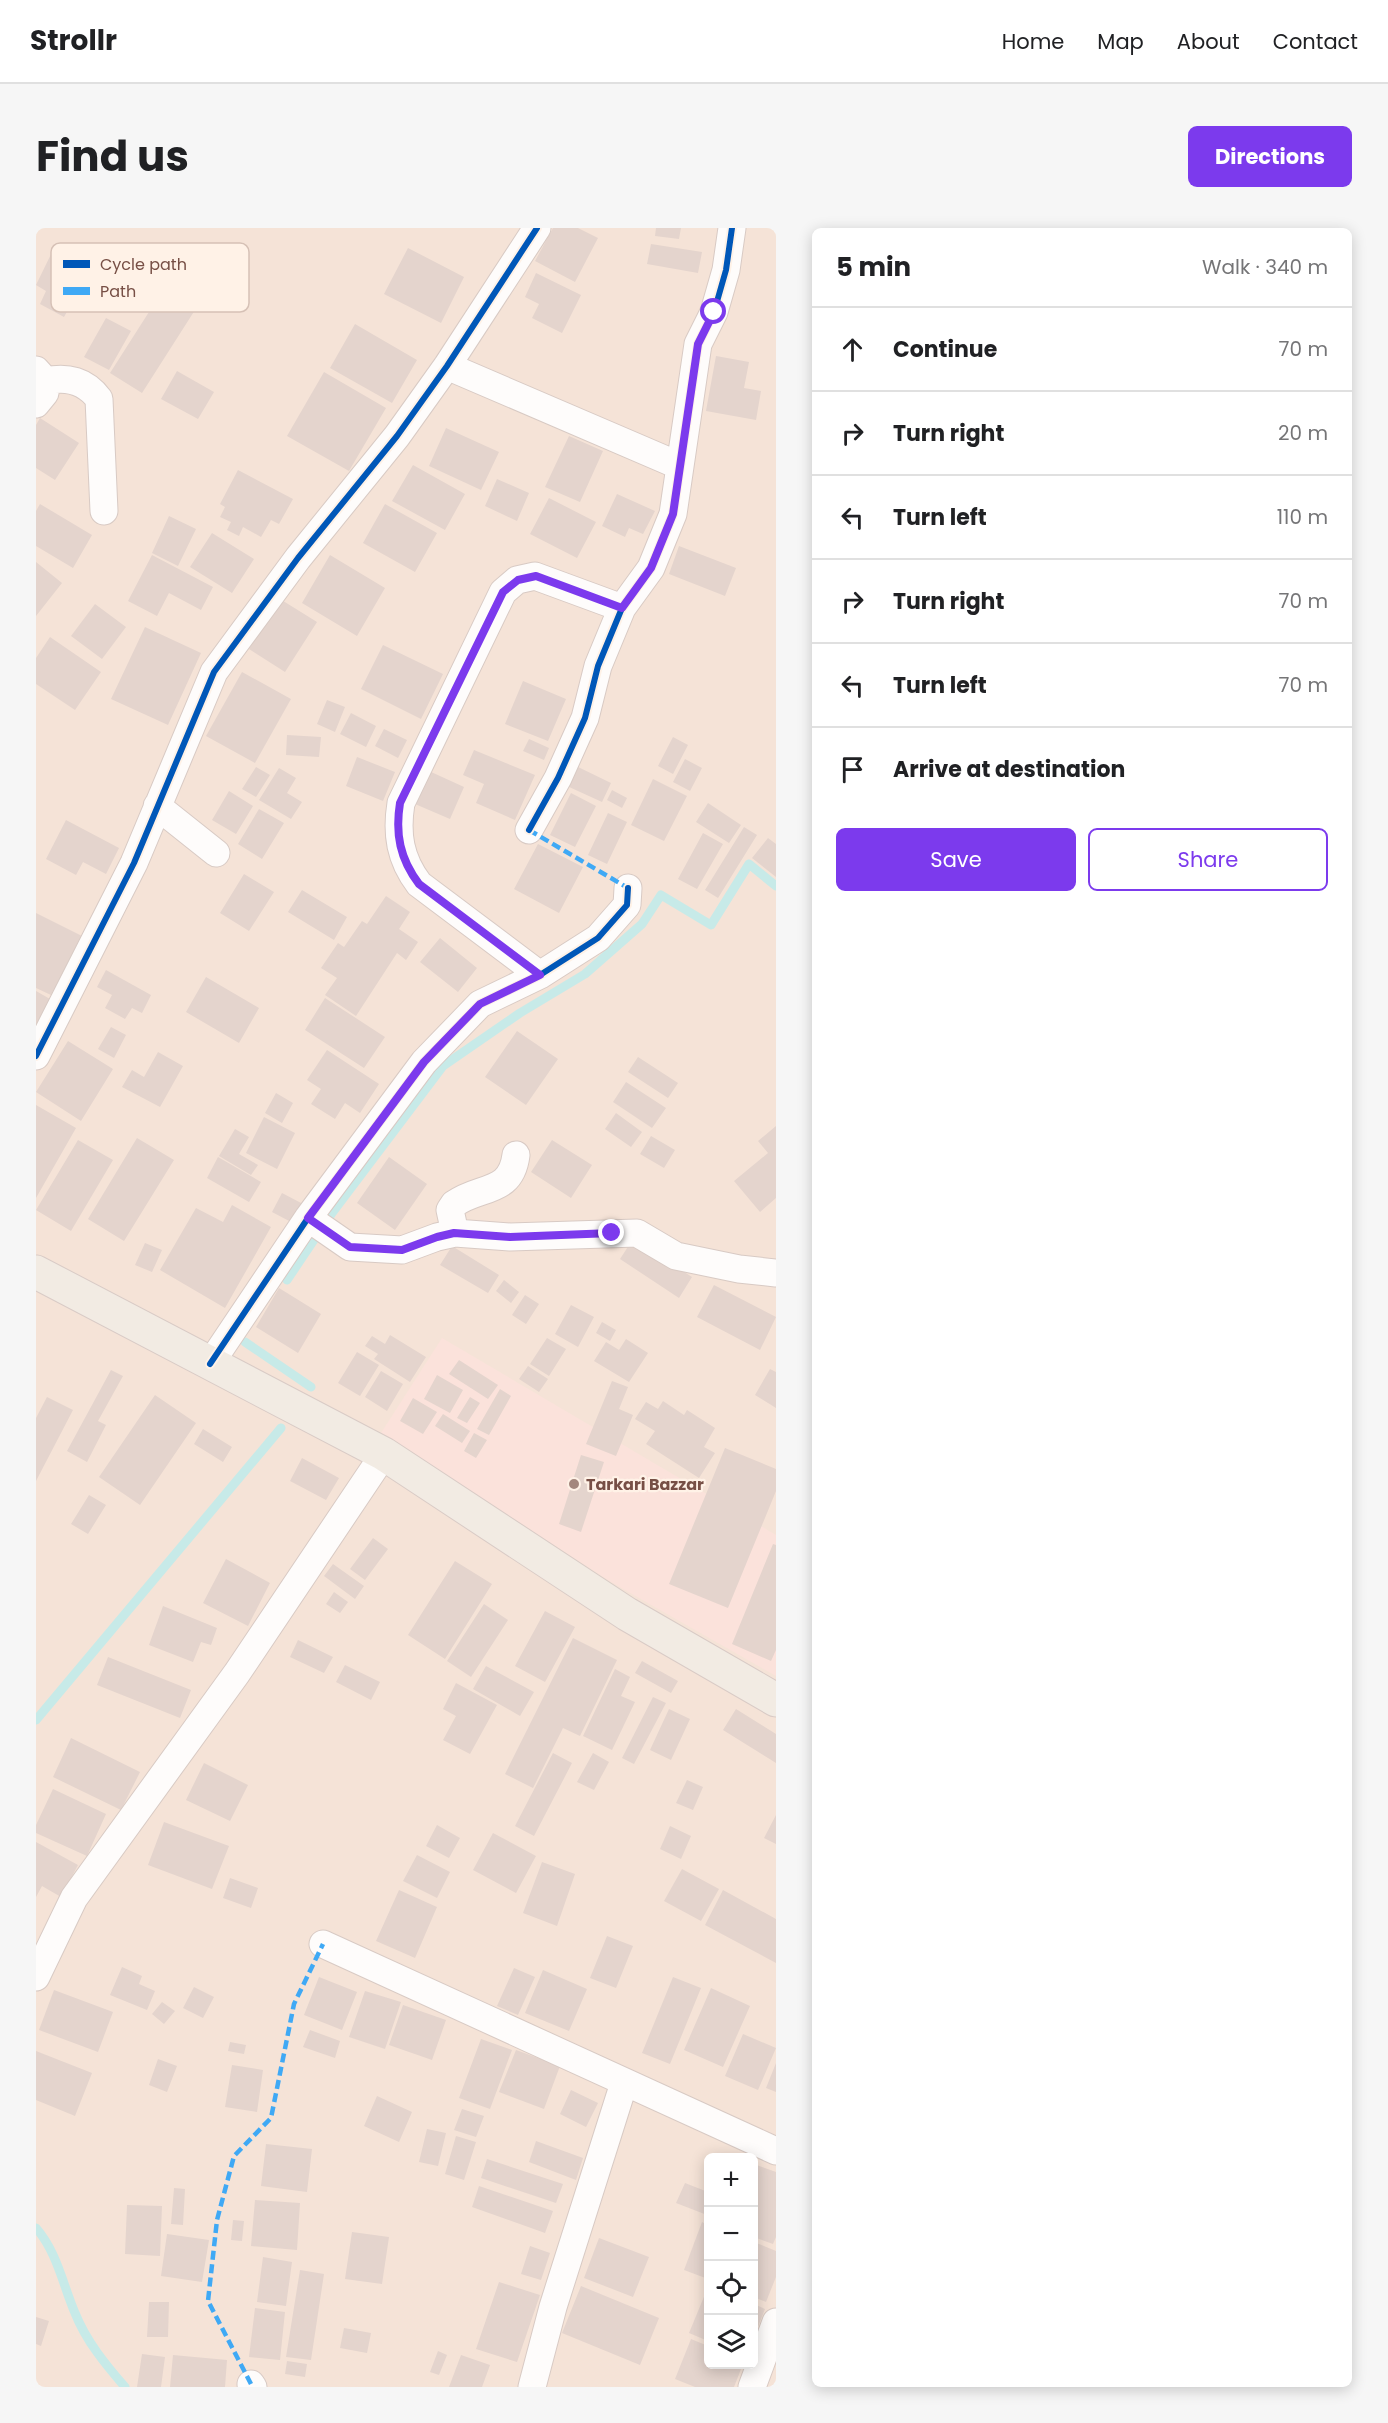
<!DOCTYPE html>
<meta charset="utf-8">
<style>
body{margin:0;font-family:Poppins,sans-serif;background:#f6f6f6;color:#202124}
.controls{position:absolute;right:18px;bottom:18px;display:grid;overflow:hidden;border-radius:9px;box-shadow:0 3px 15px #0003}
.controls button{width:54px;height:54px;display:grid;place-items:center;padding:0;border:0;border-bottom:2px solid #e0e0e0;background:#fff;color:#202124;font:30px sans-serif}
.stop{position:absolute;width:18px;height:18px;margin:-14px;border:4px solid #7c3aed;border-radius:50%;background:#fff}
.stop.end{background:#7c3aed;border-color:#fff;box-shadow:0 2px 6px #0008}
.list{margin:0;padding:0;list-style:none}
h2{display:flex;justify-content:space-between;align-items:center;height:78px;margin:0;padding:0 24px;font-size:26px}
h2 small{font-size:20px;font-weight:400;color:#757577}
.list li{display:grid;grid-template-columns:39px 1fr auto;gap:18px;align-items:center;box-sizing:border-box;height:84px;padding:0 24px;border-top:2px solid #e0e0e0}
.list b{display:block;font-size:22px;white-space:nowrap}
.list em{font-size:20px;font-style:normal;color:#757577}
.actions{display:flex;gap:12px;padding:18px 24px}
.actions a{flex:1;padding:14px 0;border:2px solid #7c3aed;border-radius:9px;text-align:center;font-size:21px;color:#7c3aed}
.actions .main{background:#7c3aed;color:#fff}
.icon{flex:none;width:33px;height:33px;fill:none;stroke:currentColor;stroke-width:2;stroke-linecap:round;stroke-linejoin:round}
.map{position:relative;flex:none;width:740px;height:2159px;overflow:hidden;border-radius:9px}
header{display:flex;align-items:center;gap:36px;box-sizing:border-box;height:84px;padding:0 30px;background:#fff;border-bottom:2px solid #e0e0e0}
header strong{font-size:28px}
nav{display:flex;gap:33px;margin-inline-start:auto;font-size:21px}
.intro{display:flex;align-items:center;justify-content:space-between;box-sizing:border-box;height:144px;padding:0 36px}
h1{margin:0;font-size:42px}
.button{padding:15px 27px;border-radius:9px;background:#7c3aed;color:#fff;font-size:21px;font-weight:700}
main{display:flex;gap:36px;padding:0 36px}
aside{flex:1;background:#fff;border-radius:9px;box-shadow:0 3px 15px #0003}
.map>svg:first-child{display:block}
.residential{fill:#f5e3d7;fill-rule:evenodd}
.commercial{fill:#fbe2db}
.lines{fill:none;stroke-linecap:round;stroke-linejoin:round}
.stream{stroke:#c7eae8;stroke-width:9}
.building{fill:#e4d4cd}
.minor-casing{stroke:#d8cac4;stroke-width:29}
.primary-casing{stroke:#d9cbc6;stroke-width:35}
.minor{stroke:#fefcfb;stroke-width:27}
.primary{stroke:#f2ebe3;stroke-width:33}
.quiet{stroke:#3fa9f5;stroke-width:4.5;stroke-dasharray:9 4.5;stroke-linecap:butt}
.cycleway-casing{stroke:#fff2e7;stroke-width:10}
.cycleway{stroke:#0057b8;stroke-width:6}
.route{stroke:#7c3aed;stroke-width:8}
.poi-dot{fill:#a4877d;stroke:#fff2e7;stroke-width:2}
.labels{text-anchor:middle;stroke-width:4.5;stroke-linejoin:round;paint-order:stroke}
.poi-label{font-size:16px;font-weight:bold;fill:#774f45;stroke:#fff2e7;text-anchor:start}
.key{fill:#fff2e7;stroke:#d6c1b6;stroke-width:1.5}
.key-label{font-size:16px;fill:#774f45}
</style>
<header>
<strong>Strollr</strong>
<nav><a>Home</a><a>Map</a><a>About</a><a>Contact</a></nav>
</header>
<div class="intro"><h1>Find us</h1><a class="button">Directions</a></div>
<main>
<div class="map">
<svg width="740" height="2159" viewBox="0 0 740 2159">
<rect width="100%" height="100%" fill="#f7eee6"/>
<path class="residential" d="M0,0H740V2159H0ZM672,1930H718V2136H672Z"/>
<path class="commercial" d="M406,1110L740,1307V1448L575,1354L345,1205Z"/>
<g class="lines">
<path class="stream" d="M251,1052L296,985L407,838L484,785L549,746L606,696L625,667L675,697L713,636L740,658
M209,1114L275,1159
M0,1492L245,1200
M0,2000C21,2024 27,2057 39,2085C50,2113 70,2137 89,2159"/>
</g>
<path class="building" d="M517,0H542L562,10L539,54L499,33Z
M620,0H645L643,11L619,8Z
M615,16L666,24L662,45L611,36Z
M19,18L57,38L28,89L4,76L10,63L0,57Z
M372,20L428,49L405,95L348,66Z
M500,45L545,67L526,105L496,90L503,76L489,69Z
M127,62L159,82L106,165L74,145Z
M70,90L95,103L73,142L48,129Z
M319,96L381,132L356,175L294,140Z
M680,128L713,134L708,160L725,163L720,192L670,183Z
M141,143L178,164L162,191L125,171Z
M288,144L350,180L313,243L251,208Z
M4,190L43,215L19,252L0,240V197Z
M410,200L463,224L445,262L393,238Z
M533,208L567,223L544,274L509,259Z
M377,237L429,266L409,302L356,273Z
M202,242L257,271L243,296L235,292L225,309L207,299L203,308L191,302L195,294L184,289L189,279L184,276Z
M461,251L493,265L481,293L449,278Z
M581,266L619,283L607,306L593,300L589,309L566,298Z
M513,270L560,294L541,330L494,306Z
M4,276L56,307L37,340L0,318V283Z
M349,276L401,305L379,344L327,315Z
M133,288L160,301L142,338L116,325Z
M176,305L218,331L196,365L154,339Z
M643,318L700,340L689,368L633,346Z
M116,327L177,359L165,382L133,365L121,388L92,373Z
M294,327L349,360L321,408L266,375Z
M0,334L26,355L0,388Z
M244,371L281,394L249,444L213,421Z
M59,376L90,399L66,431L35,408Z
M109,399L165,425L132,497L75,471Z
M14,409L65,444L39,482L0,456V430Z
M347,417L407,446L385,491L325,461Z
M206,444L255,471L219,535L170,508Z
M487,453L530,471L512,513L469,496Z
M291,472L309,479L299,504L281,496Z
M315,485L340,498L330,519L304,506Z
M348,501L371,512L362,530L339,518Z
M251,507L285,509L283,529L250,527Z
M637,509L652,517L637,546L622,538Z
M493,511L513,520L508,532L487,523Z
M438,522L499,547L479,592L440,575L448,556L427,547Z
M321,529L359,544L347,573L310,558Z
M649,531L666,540L654,563L637,554Z
M540,538L575,555L566,574L531,558Z
M220,539L234,547L220,569L206,561Z
M243,540L260,550L251,565L266,574L255,591L223,572Z
M393,543L428,559L414,591L379,576Z
M617,551L651,568L628,613L595,597Z
M576,562L591,570L586,580L571,572Z
M193,563L217,578L200,606L176,592Z
M535,565L560,578L539,619L514,607Z
M672,575L705,597L693,615L660,594Z
M223,581L248,595L226,631L202,616Z
M572,585L591,594L571,636L552,627Z
M30,592L83,620L70,646L47,634L40,647L10,631Z
M708,599L721,607L682,670L669,662Z
M667,605L687,616L661,661L642,651Z
M732,610L740,616V649L716,630Z
M502,616L547,639L523,685L478,661Z
M208,646L238,664L213,703L184,685Z
M266,662L311,689L298,712L252,684Z
M350,668L374,684L363,701L382,714L370,732L361,725L320,788L289,767L301,750L285,740L302,715L308,719L326,693L331,696Z
M0,685L46,708L15,767L0,760Z
M404,710L441,740L422,764L384,734Z
M70,742L115,767L106,785L96,780L89,791L69,780L76,767L61,759Z
M170,749L223,780L203,815L150,784Z
M0,763L14,771L0,797Z
M289,770L349,809L328,840L269,802Z
M75,799L90,807L78,830L62,821Z
M481,803L522,831L490,877L449,849Z
M32,813L77,841L45,893L0,864Z
M291,822L343,856L324,885L309,875L299,891L275,876L285,861L271,852Z
M122,824L147,838L124,879L86,859L96,842L108,849Z
M602,829L642,855L632,870L592,844Z
M590,854L630,880L616,900L577,874Z
M240,865L257,875L246,895L229,885Z
M0,877L40,900L0,970Z
M580,885L606,904L595,919L569,901Z
M228,889L259,905L241,941L210,925Z
M740,898V970L724,984L698,953L732,925L722,913Z
M199,901L213,909L203,926L222,937L215,947L183,928Z
M615,908L639,922L628,940L604,926Z
M101,910L138,932L88,1013L52,991Z
M42,912L77,932L35,1003L0,982Z
M516,912L556,937L535,970L495,944Z
M182,929L225,954L213,974L171,950Z
M353,929L391,956L359,1002L321,975Z
M246,965L267,976L257,995L236,984Z
M196,977L235,999L189,1080L124,1042L160,980L187,994Z
M597,1011L656,1049L643,1070L584,1031Z
M109,1015L126,1022L116,1044L99,1037Z
M416,1018L463,1047L452,1065L404,1037Z
M468,1052L483,1064L475,1075L460,1063Z
M678,1057L740,1089L724,1122L661,1089Z
M243,1060L285,1086L262,1125L220,1099Z
M489,1067L503,1076L490,1096L476,1087Z
M535,1077L558,1089L542,1119L519,1106Z
M566,1094L580,1102L574,1113L560,1105Z
M354,1107L390,1129L374,1154L338,1131L342,1126L329,1118L336,1108L349,1116Z
M511,1110L530,1121L513,1148L494,1136Z
M590,1111L612,1125L593,1154L558,1133L570,1114L583,1122Z
M321,1124L343,1137L324,1168L302,1155Z
M423,1132L462,1157L452,1171L413,1146Z
M492,1138L512,1151L503,1164L483,1151Z
M734,1141L740,1144V1180L719,1167Z
M75,1142L87,1148L62,1193L70,1197L51,1234L31,1223Z
M345,1143L367,1156L351,1183L329,1169Z
M401,1147L427,1162L414,1185L388,1171Z
M576,1153L592,1159L583,1181L597,1187L580,1228L550,1216Z
M464,1161L475,1168L453,1207L441,1201Z
M119,1167L160,1195L104,1277L63,1249Z
M11,1169L37,1182L0,1253V1190Z
M434,1169L444,1175L431,1195L421,1190Z
M377,1170L401,1184L387,1206L364,1193Z
M627,1173L648,1187L651,1182L679,1200L668,1219L679,1225L663,1250L610,1216L619,1203L599,1191L610,1174L622,1181Z
M407,1186L434,1203L426,1215L399,1198Z
M167,1201L196,1219L187,1234L158,1216Z
M438,1205L451,1212L440,1230L428,1223Z
M689,1220L740,1241V1263L692,1380L633,1356Z
M545,1227L568,1234L545,1304L523,1296Z
M266,1230L303,1250L290,1272L254,1253Z
M53,1267L70,1277L52,1306L35,1296Z
M337,1310L352,1321L329,1352L314,1341Z
M737,1316L740,1317V1422L735,1433L696,1416Z
M190,1331L234,1355L212,1398L167,1375Z
M419,1333L456,1356L409,1431L372,1407Z
M297,1336L328,1358L319,1371L288,1348Z
M298,1364L312,1374L304,1385L290,1376Z
M448,1376L472,1392L435,1449L411,1433Z
M127,1378L181,1400L175,1417L165,1414L157,1434L113,1417Z
M509,1383L539,1399L509,1454L479,1438Z
M537,1410L581,1432L544,1508L527,1500L497,1560L469,1546Z
M262,1412L297,1429L288,1445L254,1429Z
M72,1429L155,1462L144,1490L61,1457Z
M606,1433L642,1453L635,1465L599,1445Z
M309,1437L344,1454L335,1472L300,1454Z
M450,1438L498,1464L484,1488L437,1461Z
M579,1441L594,1449L585,1468L599,1474L576,1522L547,1508Z
M420,1455L461,1477L434,1526L407,1512L420,1488L407,1481Z
M617,1469L630,1475L598,1536L586,1530Z
M633,1481L654,1491L635,1532L614,1522Z
M700,1481L740,1506V1535L687,1502Z
M35,1510L104,1544L85,1582L17,1549Z
M517,1525L536,1535L498,1608L479,1598Z
M557,1525L573,1534L558,1562L541,1554Z
M168,1535L212,1557L194,1593L150,1572Z
M651,1552L667,1559L657,1582L640,1575Z
M17,1561L70,1586L51,1628L0,1605V1597Z
M740,1587V1616L728,1610Z
M128,1594L193,1618L176,1661L112,1637Z
M401,1597L424,1610L413,1630L390,1618Z
M634,1598L655,1608L645,1631L624,1621Z
M457,1605L500,1628L480,1665L437,1642Z
M0,1614L42,1637L25,1669L6,1658L0,1669Z
M381,1627L414,1644L401,1670L367,1653Z
M506,1634L539,1646L521,1698L487,1685Z
M646,1641L683,1661L665,1693L628,1673Z
M194,1650L222,1660L215,1680L187,1670Z
M363,1662L401,1679L379,1730L340,1713Z
M687,1662L740,1691V1735L669,1697Z
M571,1708L597,1718L580,1760L554,1750Z
M86,1739L106,1748L103,1756L119,1763L111,1782L74,1767Z
M478,1740L499,1749L482,1787L461,1778Z
M507,1742L551,1761L533,1803L489,1785Z
M283,1749L321,1764L306,1802L268,1787Z
M637,1749L665,1760L634,1836L606,1825Z
M158,1759L178,1769L167,1790L147,1780Z
M675,1760L714,1778L687,1839L648,1822Z
M18,1762L77,1784L62,1824L3,1802Z
M329,1763L365,1774L349,1821L313,1809Z
M126,1774L139,1783L128,1796L116,1786Z
M367,1777L410,1792L396,1832L353,1817Z
M274,1802L304,1813L299,1830L267,1819Z
M707,1806L740,1820L722,1862L689,1848Z
M445,1811L476,1822L454,1881L423,1870Z
M194,1814L210,1817L208,1826L192,1823Z
M480,1822L524,1838L508,1881L463,1864Z
M0,1823L56,1845L39,1888L0,1872Z
M122,1831L141,1838L131,1864L113,1857Z
M740,1835V1864L730,1860Z
M196,1837L227,1842L221,1884L189,1879Z
M535,1862L562,1875L550,1899L524,1886Z
M341,1868L376,1884L363,1914L328,1898Z
M426,1881L448,1888L440,1909L418,1902Z
M391,1901L410,1905L402,1938L383,1934Z
M420,1908L440,1914L428,1952L409,1946Z
M500,1913L547,1930L540,1952L493,1934Z
M230,1916L276,1921L271,1964L225,1958Z
M451,1931L527,1956L520,1975L445,1950Z
M718,1936L740,1944V2009L737,2016L718,2009Z
M649,1955L672,1964L671,1987L640,1975Z
M443,1958L517,1983L509,2005L436,1979Z
M138,1960L149,1961L147,1997L135,1996Z
M219,1972L264,1975L261,2022L215,2018Z
M91,1977L126,1978L124,2028L89,2026Z
M197,1992L208,1993L206,2013L195,2012Z
M666,1994L672,1997V2051L648,2042Z
M316,2004L353,2009L346,2056L309,2051Z
M131,2006L173,2012L166,2054L125,2048Z
M563,2010L613,2029L597,2069L548,2050Z
M718,2014L740,2023V2049L730,2074L718,2069Z
M494,2018L514,2025L505,2052L485,2046Z
M227,2029L256,2034L250,2078L221,2074Z
M264,2042L288,2046L275,2132L250,2129Z
M463,2054L504,2067L481,2134L440,2121Z
M545,2058L623,2090L604,2137L526,2105Z
M672,2059V2113L653,2105Z
M113,2074H133L132,2109H111Z
M718,2076L729,2081L718,2109Z
M219,2080L249,2084L244,2132L213,2129Z
M0,2089L13,2093L5,2118L0,2116Z
M308,2100L335,2105L331,2125L304,2120Z
M655,2111L672,2118V2136H707L698,2159H659L639,2151Z
M402,2123L411,2127L403,2147L394,2144Z
M106,2126L129,2129L125,2159H101Z
M137,2127L191,2132L189,2159H134Z
M425,2127L454,2137L446,2159H413Z
M251,2133L271,2136L269,2149L249,2146Z"/>
<g class="lines">
<defs>
<path id="minor" d="M411,138L644,238
M0,142L10,153L9,165L0,176
M10,153C31,148 50,153 63,171L68,283
M121,578L180,625
M493,602L522,550L549,490L562,438L586,380L615,340L637,286L662,116L678,84L690,42L696,0
M504,747L383,656C364,631 360,606 365,575L467,364L481,352L499,348L586,380
M0,828L98,635L178,444L262,330L361,208L411,138L501,0
M272,990L314,1019L366,1022L401,1009L419,1005L474,1009L601,1005L640,1028L703,1041L740,1045
M419,1005L414,982L418,976C444,957 475,967 480,927
M174,1136L272,990L388,834L444,776L504,747L562,710L591,677L592,660
M287,1716L740,1923
M0,1749L38,1670L201,1445L348,1226
M215,2156L217,2159
M496,2159L517,2079L588,1855
M716,2159L740,2094"/>
<path id="primary" d="M0,1044L348,1226L591,1386L740,1472"/>
</defs>
<use href="#minor" class="minor-casing"/>
<use href="#primary" class="primary-casing"/>
<use href="#minor" class="minor"/>
<use href="#primary" class="primary"/>
<path class="quiet" d="M493,602L592,660
M215,2156L172,2073L181,1992L198,1928L235,1890L258,1776L287,1716"/>
<defs>
<path id="cycleway" d="M493,602L522,550L549,490L562,438L586,380L615,340L637,286L662,116L678,84L690,42L696,0
M0,828L98,635L178,444L262,330L361,208L411,138L501,0
M174,1136L272,990L388,834L444,776L504,747L562,710L591,677L592,660"/>
</defs>
<use href="#cycleway" class="cycleway-casing"/>
<use href="#cycleway" class="cycleway"/>
</g>
<g class="lines">
<path class="route" d="M576,1005L474,1009L418,1005L401,1009L366,1022L314,1019L272,990L388,834L444,776L504,747L383,656C364,631 359,606 364,575L467,364L482,352L500,348L586,380L615,340L637,286L662,116L678,84"/>
</g>
<circle class="poi-dot" cx="538" cy="1256" r="6"/>
<g class="labels">
<g class="poi-label">
<text x="550" y="1262">Tarkari Bazzar</text>
</g>
</g>
<rect x="15" y="15" width="198" height="69" rx="9" class="key"/>
<rect x="27" y="32" width="27" height="8" fill="#0057b8"/>
<rect x="27" y="59" width="27" height="8" fill="#3fa9f5"/>
<g class="key-label">
<text x="64" y="42">Cycle path</text>
<text x="64" y="69">Path</text>
</g>
</svg>
<div class="controls">
<button>+</button>
<button>−</button>
<button><svg class="icon" aria-label="locate" viewBox="0 0 24 24"><circle cx="12" cy="12" r="6"/><path d="M12 2v4M12 18v4M2 12h4M18 12h4"/></svg></button>
<button><svg class="icon" aria-label="layers" viewBox="0 0 24 24"><path d="M12 4l9 5-9 5-9-5zM3 14l9 5 9-5"/></svg></button>
</div>
<div class="stop" style="left:678px;top:84px"></div>
<div class="stop end" style="left:576px;top:1005px"></div>
</div>
<aside>
<h2>5 min<small>Walk · 340 m</small></h2>
<ul class="list">
<li><svg class="icon" aria-label="ahead" viewBox="0 0 24 24"><path d="M12 20V5M6 11l6-6 6 6"/></svg><div><b>Continue</b></div><em>70 m</em></li>
<li><svg class="icon" aria-label="right" viewBox="0 0 24 24"><path d="M7 20v-9h11M14 6l5 5-5 5"/></svg><div><b>Turn right</b></div><em>20 m</em></li>
<li><svg class="icon" aria-label="left" viewBox="0 0 24 24"><path d="M17 20v-9H6M10 6l-5 5 5 5"/></svg><div><b>Turn left</b></div><em>110 m</em></li>
<li><svg class="icon" aria-label="right" viewBox="0 0 24 24"><path d="M7 20v-9h11M14 6l5 5-5 5"/></svg><div><b>Turn right</b></div><em>70 m</em></li>
<li><svg class="icon" aria-label="left" viewBox="0 0 24 24"><path d="M17 20v-9H6M10 6l-5 5 5 5"/></svg><div><b>Turn left</b></div><em>70 m</em></li>
<li><svg class="icon" aria-label="arrive" viewBox="0 0 24 24"><path d="M6 21V4h12l-3 4 3 4H6"/></svg><div><b>Arrive at destination</b></div></li>
</ul>
<div class="actions"><a class="main">Save</a><a>Share</a></div>
</aside>
</main>
